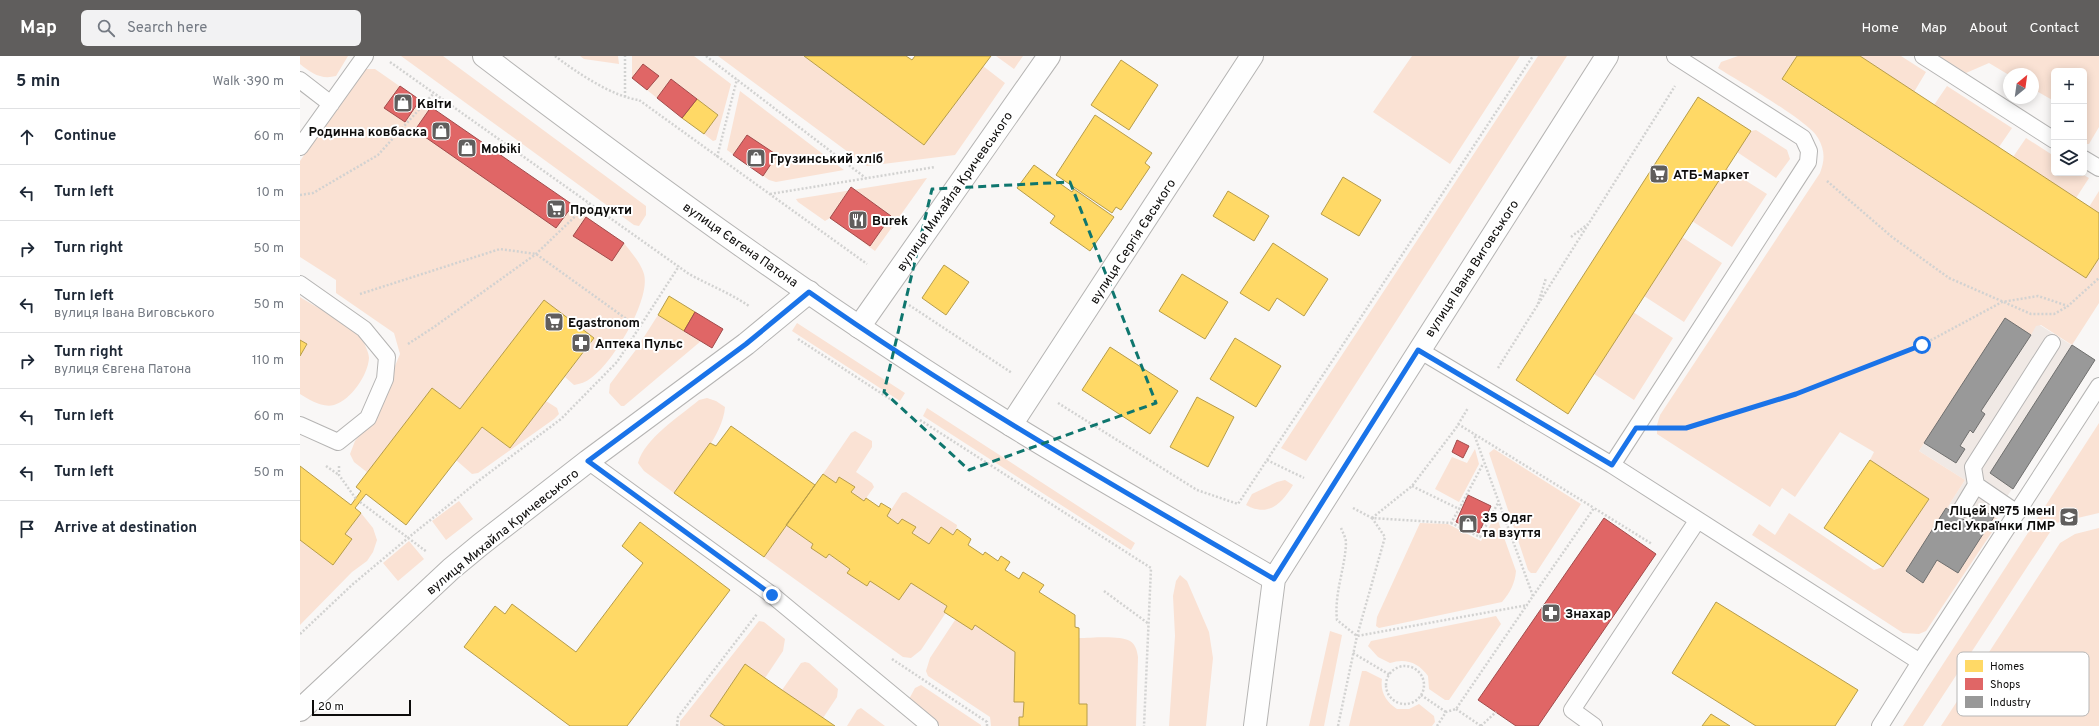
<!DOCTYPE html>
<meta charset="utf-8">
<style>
body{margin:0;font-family:Overpass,sans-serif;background:#f2f2f3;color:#1f2937}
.controls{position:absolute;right:12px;top:12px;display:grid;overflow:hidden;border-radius:6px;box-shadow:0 2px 10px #0003}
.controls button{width:36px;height:36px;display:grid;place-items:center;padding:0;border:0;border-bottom:1px solid #e0e1e3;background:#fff;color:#1f2937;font:20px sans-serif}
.compass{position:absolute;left:1703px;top:12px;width:36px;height:36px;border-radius:50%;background:#fff;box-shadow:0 2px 10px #0003;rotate:29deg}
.scale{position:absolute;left:12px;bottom:10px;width:99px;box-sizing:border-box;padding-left:4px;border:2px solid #0d0c0b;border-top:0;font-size:11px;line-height:14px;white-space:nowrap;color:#0d0c0b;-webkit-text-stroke:3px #fff;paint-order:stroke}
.stop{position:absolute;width:12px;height:12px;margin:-9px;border:3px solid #1a73e8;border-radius:50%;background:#fff}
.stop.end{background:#1a73e8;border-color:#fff;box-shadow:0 1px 4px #0008}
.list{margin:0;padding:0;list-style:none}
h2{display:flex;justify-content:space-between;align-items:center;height:52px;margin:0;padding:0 16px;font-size:17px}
h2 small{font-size:13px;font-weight:400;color:#747a83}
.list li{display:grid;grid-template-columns:26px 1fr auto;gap:12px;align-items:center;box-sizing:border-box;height:56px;padding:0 16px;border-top:1px solid #e0e1e3}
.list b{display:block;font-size:15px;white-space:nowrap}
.list p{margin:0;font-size:13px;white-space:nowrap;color:#747a83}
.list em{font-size:13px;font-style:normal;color:#747a83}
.icon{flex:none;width:22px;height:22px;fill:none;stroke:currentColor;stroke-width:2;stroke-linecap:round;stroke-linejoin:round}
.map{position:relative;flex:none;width:1799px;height:670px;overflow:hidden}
header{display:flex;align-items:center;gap:24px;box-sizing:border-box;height:56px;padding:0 20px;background:#605e5d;color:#fff}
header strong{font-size:19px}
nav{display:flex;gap:22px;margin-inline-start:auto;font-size:14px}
.search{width:280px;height:36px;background:#f2f2f3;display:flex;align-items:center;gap:10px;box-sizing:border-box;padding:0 14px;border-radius:6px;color:#747a83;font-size:15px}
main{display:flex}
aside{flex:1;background:#fff}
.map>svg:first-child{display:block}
.built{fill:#f0e9e5}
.green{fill:#fae2d4}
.homes{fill:#ffd966;stroke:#b69c4b}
.shops{fill:#e06666;stroke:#a14b4b}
.industry{fill:#999;stroke:#6f6f6e}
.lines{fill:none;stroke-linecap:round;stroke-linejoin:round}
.service-casing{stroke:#b5b4b3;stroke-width:18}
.minor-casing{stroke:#b5b4b3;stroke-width:24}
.secondary-casing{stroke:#b5b4b3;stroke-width:24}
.path{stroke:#d2d2d1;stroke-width:2.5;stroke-dasharray:2 2;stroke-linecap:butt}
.service{stroke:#fefefe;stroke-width:16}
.minor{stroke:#fefefe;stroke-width:22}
.secondary{stroke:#fefefe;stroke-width:22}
.route{stroke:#1a73e8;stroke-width:5}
.marked{fill:none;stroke:#0f766e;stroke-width:3;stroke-dasharray:8 5;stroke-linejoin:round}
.labels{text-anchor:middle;stroke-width:4;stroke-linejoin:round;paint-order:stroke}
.poi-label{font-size:13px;font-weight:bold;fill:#0d0c0b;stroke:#fff;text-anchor:start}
.street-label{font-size:13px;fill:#0d0c0b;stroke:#fff}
.key{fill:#fff;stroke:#b6b6b6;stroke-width:1}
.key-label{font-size:11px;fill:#0d0c0b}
</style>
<header>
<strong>Map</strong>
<div class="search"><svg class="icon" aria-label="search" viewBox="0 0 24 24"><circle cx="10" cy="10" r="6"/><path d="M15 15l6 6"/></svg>Search here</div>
<nav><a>Home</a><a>Map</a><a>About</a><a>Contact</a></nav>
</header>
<main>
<aside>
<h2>5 min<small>Walk · 390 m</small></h2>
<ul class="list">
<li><svg class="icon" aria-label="ahead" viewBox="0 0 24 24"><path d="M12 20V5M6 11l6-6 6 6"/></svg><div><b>Continue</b></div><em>60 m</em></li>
<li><svg class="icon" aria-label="left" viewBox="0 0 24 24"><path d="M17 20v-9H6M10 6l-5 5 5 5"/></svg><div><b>Turn left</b></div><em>10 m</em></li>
<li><svg class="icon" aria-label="right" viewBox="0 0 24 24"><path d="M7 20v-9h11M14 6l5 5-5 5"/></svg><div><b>Turn right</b></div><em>50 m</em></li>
<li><svg class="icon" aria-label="left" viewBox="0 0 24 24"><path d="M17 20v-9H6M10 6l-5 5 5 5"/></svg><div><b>Turn left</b><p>вулиця Івана Виговського</p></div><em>50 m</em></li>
<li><svg class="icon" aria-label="right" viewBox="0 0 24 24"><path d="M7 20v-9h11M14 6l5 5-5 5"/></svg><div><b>Turn right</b><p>вулиця Євгена Патона</p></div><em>110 m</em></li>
<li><svg class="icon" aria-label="left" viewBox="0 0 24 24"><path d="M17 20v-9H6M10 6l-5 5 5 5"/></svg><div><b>Turn left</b></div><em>60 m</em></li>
<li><svg class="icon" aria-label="left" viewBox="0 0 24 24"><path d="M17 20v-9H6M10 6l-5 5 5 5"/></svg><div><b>Turn left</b></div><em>50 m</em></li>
<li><svg class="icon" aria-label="arrive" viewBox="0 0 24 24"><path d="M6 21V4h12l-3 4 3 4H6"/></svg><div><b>Arrive at destination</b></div></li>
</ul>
</aside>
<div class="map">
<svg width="1799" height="670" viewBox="0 0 1799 670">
<rect width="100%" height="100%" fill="#f9f7f6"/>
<path class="built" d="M1705,262L1738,268L1795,304L1658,517L1623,527L1606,515L1665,424L1619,395Z"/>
<path class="green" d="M0,0H48L36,20C21,24 11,17 0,8Z
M101,0H143L346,150V159L339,170L334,169Z
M280,0H318L319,8L284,3Z
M332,0H394L431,28L416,84L413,85L404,78L418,59L371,23L357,42L332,22Z
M418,0H504L624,89L683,10L705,27L655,99L567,110Z
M696,0H723L714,13Z
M1112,0H1220L1150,108L1073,56Z
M1238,0H1267L1006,405L981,392Z
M1438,0H1497L1482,24L1786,222L1799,202V247L1772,289L1741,269L1736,270L1731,279L1705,263L1619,395L1665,424L1606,516L1623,527L1637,504L1658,517L1694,461L1700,464L1626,575L1619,578L1603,577L1452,479L1459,468L1475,479L1489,457L1574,514L1583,511L1629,443L1570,404L1574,396L1540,376L1495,441L1482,432L1470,451L1357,378V369L1360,359L1520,117C1525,104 1525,94 1518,82C1509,65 1438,25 1418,12L1421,6Z
M1560,0H1601L1626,16L1614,36Z
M1639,0H1799V71L1789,88H1784V15H1754V45L1733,33V18L1709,19L1689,7L1666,17Z
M66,13H75L324,187C330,195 341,207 344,218C351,244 312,308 291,322C286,326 280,328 274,329L265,321L294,282L244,244L160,353L132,332L68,417L54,406L50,398L55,385L69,368L87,329L100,298L94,277L36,237V224L0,201V105L57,22Z
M1647,30L1712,72L1699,91L1634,49Z
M440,35L544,114L476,126L469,124L427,94Z
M1456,74L1487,94L1490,103L1476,122L1437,96L1451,75Z
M1726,82L1754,100V117H1780L1789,122L1776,142L1713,101Z
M1426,112L1467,138L1432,191L1392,165Z
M627,122L575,195L530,162L525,165L498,146L496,143Z
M1799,135V157L1789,151Z
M1382,181L1422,207L1384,266L1344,240Z
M0,241C15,251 52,268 61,282C64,286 69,297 69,302C68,319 51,344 34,349C22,352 10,344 0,338V300L7,289L0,284Z
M1333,256L1373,282L1334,344L1294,318Z
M358,259L401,285L324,350H321L309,337L310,328L335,295Z
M497,267L605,337L600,345L492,275Z
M407,342L416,345L425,351C423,380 391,414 374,437L344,415L338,407C345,382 379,361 399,344Z
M246,345L257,352L259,358L254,363L178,417L172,418L156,404L182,371L210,392Z
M627,352L835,487L831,494L623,360Z
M1799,367V457L1756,467L1623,670H1603Z
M555,375L572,385V391L556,416L572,427L574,431L564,445L523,418L551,377Z
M1175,393L1179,408L1159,446L1135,433L1152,401L1167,407Z
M1194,393L1281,448L1236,517H1231L1228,514L1189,397Z
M985,424L993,429C981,449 968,461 946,449L952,438L977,426Z
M606,436L657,469C656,482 640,484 629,488L587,460L602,437Z
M159,445L173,463L146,484L132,465Z
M61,457L73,472L77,484L73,496L67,505L52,516L0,569V484L45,478Z
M1196,459L1216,515C1215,527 1210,537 1202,546L1079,572L1076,570L1077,561L1120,467L1148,468L1181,485Z
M491,463L509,485L550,513L574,519L609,516L630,539L649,552L621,594L611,602L603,601L464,501Z
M1799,472V670H1641L1760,487L1775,478Z
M109,485L124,503L98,525L83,507Z
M880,519L887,525L909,576L913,602L906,670H869L875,580L873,540L876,525Z
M659,558L722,592L714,610V645L724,646L723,670H691L690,661L628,620L626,615L630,602Z
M1196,560L1201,568L1149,644H1145L1129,633L1128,620C1118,606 1105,602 1090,607L1078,601L1068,590L1071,585Z
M459,565L464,566L485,583L483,595L465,622L445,609L410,660L425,670H380V665L385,659Z
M1030,575L1042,579L1024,670H1009Z
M779,582C791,582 820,579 830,585C836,589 837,595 838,601L836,670H779L771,611L779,610Z
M505,606L509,607L538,633L537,641L523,662L482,634L501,607Z
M1062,615H1066L1082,623C1080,636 1086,646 1097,653H1109L1119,648L1134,660L1135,666L1132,670H1049Z
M621,629L681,669V670H640L611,650L608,645L615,632Z
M561,652L585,670H547L557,654Z"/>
<path class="homes" d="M504,0H606L612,4L615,0H691L624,89Z
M1497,0H1560L1799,157V202L1786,222L1482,23Z
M821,4L858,29L829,74L791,49Z
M1398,41L1451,75L1268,358L1216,324Z
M397,43L418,59L404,78L382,62Z
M795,59L852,97L845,107L850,111L821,154L816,151L812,157L756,119Z
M734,109L772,136L774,133L814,161L790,195L750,167L755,160L717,132Z
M1043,121L1081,144L1059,180L1021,158Z
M928,135L969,160L954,185L913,160Z
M973,187L1028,223L1004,260L977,242L969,255L940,237Z
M644,209L669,226L646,259L622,242Z
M882,218L928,246L905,283L859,255Z
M369,240L395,256L384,275L358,259Z
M244,244L294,282L210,392L182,371L106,469L66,438L55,452L61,457L45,478L52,483L33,509L0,484V410L51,449L61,435L56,431L132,332L160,353Z
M935,282L981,310L956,351L910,323Z
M0,284L7,288L0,300Z
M810,291L878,335L850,378L782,334Z
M897,341L934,361L908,411L870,391Z
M431,370L515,429L464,501L374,437L410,387L416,390Z
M1570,404L1629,443L1583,511L1524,472Z
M523,418L536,427L539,421L555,431L551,436L564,445L566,442L579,451L581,447L591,453L587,460L598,468L602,463L616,471L612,477L629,488L641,471L653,479L657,473L671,483L668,489L683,499L685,496L698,505L701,500L710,506L705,514L719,523L723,516L744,529L739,536L775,559V571L779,572V648H787V670H719V661H723L724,646H714L715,596L675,569L672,574L644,556L647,550L611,527L599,544L570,525L567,530L547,517L550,513L529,498L526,502L511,492L513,488L486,469Z
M340,466L430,534L327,670H270L164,591L195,550L205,558L212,548L276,596L343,507L322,490Z
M1416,546L1558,634L1535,670H1456L1372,617Z
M445,608L482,634L535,670H425L410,660Z
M1411,658L1430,670H1402Z"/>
<path class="shops" d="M343,8L359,20L347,34L332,22Z
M371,23L397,43L382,62L357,42Z
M100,30L120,44L105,66L84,52Z
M131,51L273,149L256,172L115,74Z
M447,79L477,99L463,120L433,99Z
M551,131L591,160L570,190L530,162Z
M286,161L324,187L312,205L273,180Z
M395,256L423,273L412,292L384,275Z
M1157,384L1169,390L1163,402L1152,396Z
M1168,439L1191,450L1179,477L1156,466Z
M1304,462L1356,498L1238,670H1216L1178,644Z"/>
<path class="industry" d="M1705,262L1731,279L1681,355L1685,358L1673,377L1670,374L1660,390L1665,393L1656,407L1624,387Z
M1772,289L1795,304L1713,433L1690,417Z
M1646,452L1669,467L1679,452L1694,461L1658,517L1637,504L1623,527L1606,515Z"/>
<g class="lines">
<defs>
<path id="service" d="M1623,0L1754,84
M0,24L31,48
M0,91L65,0
M1784,103L1799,112
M0,228L64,273L87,301L85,323L68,362L38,386L0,369
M1119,294L1312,409L1620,606L1799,330
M288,405L472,539L630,670
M1312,409L1508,106L1509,95L1503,82L1375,0
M1661,454L1676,429
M1717,457L1676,429L1673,411L1752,287
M1294,670L1272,654L1397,465
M1580,670L1620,606"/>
<path id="minor" d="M559,271L749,0
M711,369L952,0
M0,654L151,513L180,489L288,405L446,288L509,236"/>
<path id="secondary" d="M184,0C354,129 528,256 711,369C797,422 886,472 974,523
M955,670L974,523L1307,0"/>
</defs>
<use href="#service" class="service-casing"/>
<use href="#minor" class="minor-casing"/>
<use href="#secondary" class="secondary-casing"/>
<path class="path" d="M255,0C276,16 313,41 339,44L567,208
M406,0L567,123
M90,6L389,218C409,229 430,237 449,250
M325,41V0
M417,101L437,23
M1527,125L1592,181L1649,222L1731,258H1754L1768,250
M470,138L635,111
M0,139L13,137L78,99L134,37
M1271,181L1288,168
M60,238L200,193L236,198L339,272
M1238,248L1246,222
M609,249L712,317
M498,283L590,343
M108,288L134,271L236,198L288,148
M1198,312L1375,30
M758,347L897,434L938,448L1233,0
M620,364L851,512L844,670
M1158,368L1294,452
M1366,372H1386L1496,338L1622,289L1702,246L1738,240L1768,250L1799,222
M967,404L1004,422
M26,410L39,419
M39,410V419L56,443
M1112,430L1159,453L1183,408
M60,446L127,496
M1053,452L1072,462L1151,467L1159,453
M1072,462L1112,430L1156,372L1168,352
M1151,467L1180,481L1198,447
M1041,472C1043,477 1046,482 1046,487C1045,513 1034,537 1037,564L1057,580L1228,549
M804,535L849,568
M1233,540L1294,452L1352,488
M0,578L53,528L108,482L181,423L261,363L317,306L379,210
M1053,597L1090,619
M592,603L687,666V670
M1086 629a19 19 0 1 1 38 0a19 19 0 1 1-38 0Z
M1121,639L1146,656
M1156,653L1181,670
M377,670L378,661L457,558
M1038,670L1057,580L1085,481L1072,462
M1137,670L1146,656L1156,653L1233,540L1174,378
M1181,670L1196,656"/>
<use href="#service" class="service"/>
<use href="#minor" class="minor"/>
<use href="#secondary" class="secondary"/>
</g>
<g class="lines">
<path class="route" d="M472,539L288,405L446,288L509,236C658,341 816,431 974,523L1118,294L1312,409L1336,372H1386L1496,338L1622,289"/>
</g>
<path class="marked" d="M770,126L856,347L669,414L584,336L632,133Z"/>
<defs>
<symbol id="shop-square" viewBox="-11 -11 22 22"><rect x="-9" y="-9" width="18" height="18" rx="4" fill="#605e5d" stroke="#fff"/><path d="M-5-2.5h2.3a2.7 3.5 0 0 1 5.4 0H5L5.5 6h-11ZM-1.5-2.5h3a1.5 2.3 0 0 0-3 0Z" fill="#fff"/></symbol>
<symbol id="supermarket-square" viewBox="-11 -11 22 22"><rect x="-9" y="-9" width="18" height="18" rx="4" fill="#605e5d" stroke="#fff"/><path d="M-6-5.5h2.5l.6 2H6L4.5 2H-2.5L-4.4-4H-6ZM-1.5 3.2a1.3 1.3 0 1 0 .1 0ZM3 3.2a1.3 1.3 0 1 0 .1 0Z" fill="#fff"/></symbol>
<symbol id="restaurant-square" viewBox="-11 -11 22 22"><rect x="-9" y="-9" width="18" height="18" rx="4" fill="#605e5d" stroke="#fff"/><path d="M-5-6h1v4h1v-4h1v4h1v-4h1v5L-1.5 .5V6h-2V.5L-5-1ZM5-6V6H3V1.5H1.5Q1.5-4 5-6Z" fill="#fff"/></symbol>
<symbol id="pharmacy-square" viewBox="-11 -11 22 22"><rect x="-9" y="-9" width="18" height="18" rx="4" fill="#605e5d" stroke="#fff"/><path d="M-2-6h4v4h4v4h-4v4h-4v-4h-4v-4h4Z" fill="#fff"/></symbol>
<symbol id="school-square" viewBox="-11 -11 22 22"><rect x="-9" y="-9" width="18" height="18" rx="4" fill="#605e5d" stroke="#fff"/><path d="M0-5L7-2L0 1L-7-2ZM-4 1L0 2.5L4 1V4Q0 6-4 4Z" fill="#fff"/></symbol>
</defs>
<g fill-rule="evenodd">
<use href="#shop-square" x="92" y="36" width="22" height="22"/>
<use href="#shop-square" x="130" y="64" width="22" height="22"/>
<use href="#shop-square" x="156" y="81" width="22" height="22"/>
<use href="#shop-square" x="445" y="91" width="22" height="22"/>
<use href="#supermarket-square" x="1348" y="107" width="22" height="22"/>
<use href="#supermarket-square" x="245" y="142" width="22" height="22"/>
<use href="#restaurant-square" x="547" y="153" width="22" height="22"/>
<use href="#supermarket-square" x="243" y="255" width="22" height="22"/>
<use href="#pharmacy-square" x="270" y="276" width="22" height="22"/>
<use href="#school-square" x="1758" y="450" width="22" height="22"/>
<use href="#shop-square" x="1157" y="457" width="22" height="22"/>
<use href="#pharmacy-square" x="1240" y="546" width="22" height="22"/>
</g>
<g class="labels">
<g class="poi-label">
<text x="117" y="52">Квіти</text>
<text x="127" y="80" text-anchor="end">Родинна ковбаска</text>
<text x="181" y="97">Mobiki</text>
<text x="470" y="107">Грузинський хліб</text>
<text x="1373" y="123">АТБ-Маркет</text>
<text x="270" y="158">Продукти</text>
<text x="572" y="169">Burek</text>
<text x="268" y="271">Egastronom</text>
<text x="295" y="292">Аптека Пульс</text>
<text x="1755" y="459" text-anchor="end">Ліцей №75 імені<tspan x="1755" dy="15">Лесі Українки ЛМР</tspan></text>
<text x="1182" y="466">35 Одяг<tspan x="1182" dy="15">та взуття</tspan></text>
<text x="1265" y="562">Знахар</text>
</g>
<g class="street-label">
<text transform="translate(654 135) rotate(-55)" y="5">вулиця Михайла Кричевського</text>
<text transform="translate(832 185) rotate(-57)" y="5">вулиця Сергія Євського</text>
<text transform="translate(441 188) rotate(35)" y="5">вулиця Євгена Патона</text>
<text transform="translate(1171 212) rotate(-57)" y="5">вулиця Івана Виговського</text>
<text transform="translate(202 475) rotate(-39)" y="5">вулиця Михайла Кричевського</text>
</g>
</g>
<rect x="1657" y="596" width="132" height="64" rx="6" class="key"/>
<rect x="1665" y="604" width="18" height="12" fill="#ffd966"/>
<rect x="1665" y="622" width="18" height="12" fill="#e06666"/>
<rect x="1665" y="640" width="18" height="12" fill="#999"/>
<g class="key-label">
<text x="1690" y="614">Homes</text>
<text x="1690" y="632">Shops</text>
<text x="1690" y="650">Industry</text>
</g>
</svg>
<div class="controls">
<button>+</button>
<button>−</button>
<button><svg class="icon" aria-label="layers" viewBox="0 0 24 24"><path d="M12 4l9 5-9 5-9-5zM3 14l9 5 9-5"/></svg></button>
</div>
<svg class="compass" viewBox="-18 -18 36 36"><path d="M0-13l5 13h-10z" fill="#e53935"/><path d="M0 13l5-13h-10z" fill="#747a83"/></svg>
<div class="scale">20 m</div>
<div class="stop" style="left:1622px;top:289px"></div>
<div class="stop end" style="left:472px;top:539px"></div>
</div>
</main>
